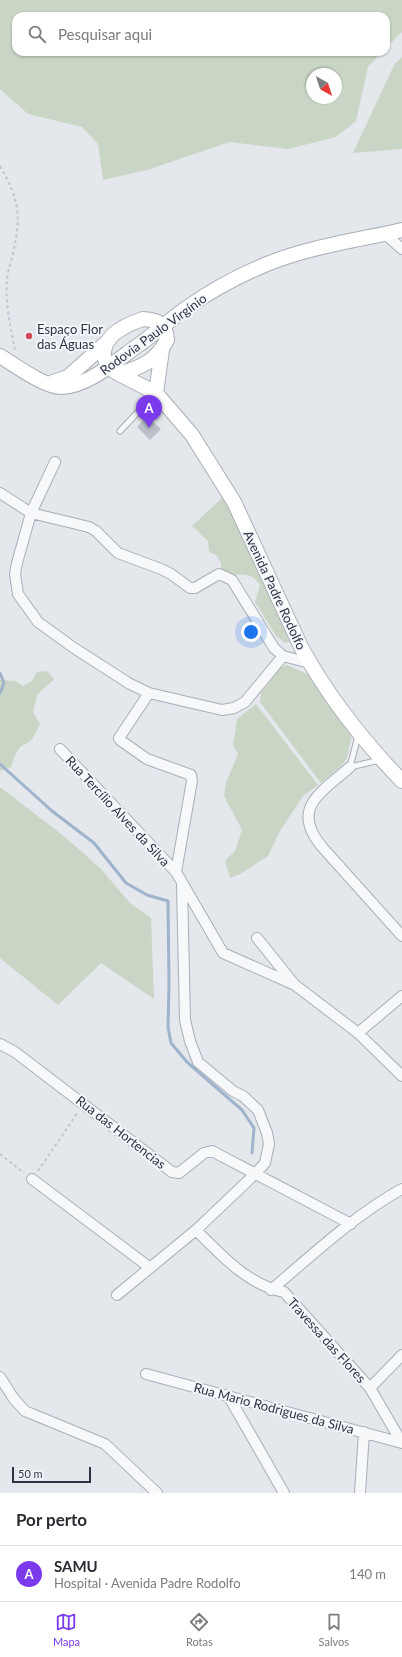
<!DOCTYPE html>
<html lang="pt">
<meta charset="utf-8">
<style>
body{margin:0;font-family:Lato,sans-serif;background:#f7f7f7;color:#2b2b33}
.compass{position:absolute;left:306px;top:68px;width:36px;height:36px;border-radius:50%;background:#fff;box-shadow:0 1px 3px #0004;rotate:141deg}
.scale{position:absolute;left:12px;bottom:10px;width:79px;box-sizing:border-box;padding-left:4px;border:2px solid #2b3445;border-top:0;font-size:11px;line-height:14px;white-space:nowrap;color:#2b3445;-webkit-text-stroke:3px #f4f6f9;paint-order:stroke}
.you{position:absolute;left:251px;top:632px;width:14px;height:14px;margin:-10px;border:3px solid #fff;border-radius:50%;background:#1a73e8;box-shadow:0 0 0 6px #1a73e833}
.badge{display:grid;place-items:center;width:26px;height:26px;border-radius:50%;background:#7c3aed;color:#fff;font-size:13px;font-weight:700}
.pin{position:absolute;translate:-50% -33px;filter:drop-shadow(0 1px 2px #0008)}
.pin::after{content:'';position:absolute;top:21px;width:14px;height:12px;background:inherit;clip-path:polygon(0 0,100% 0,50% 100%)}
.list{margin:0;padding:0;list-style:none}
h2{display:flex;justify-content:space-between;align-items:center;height:52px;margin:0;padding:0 16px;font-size:17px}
h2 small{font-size:13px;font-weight:400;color:#7c7c81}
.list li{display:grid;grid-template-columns:26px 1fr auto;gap:12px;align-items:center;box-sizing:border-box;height:56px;padding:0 16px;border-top:1px solid #e1e1e2}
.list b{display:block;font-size:15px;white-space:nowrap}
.list p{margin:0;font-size:13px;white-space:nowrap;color:#7c7c81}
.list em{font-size:13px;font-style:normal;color:#7c7c81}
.icon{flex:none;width:22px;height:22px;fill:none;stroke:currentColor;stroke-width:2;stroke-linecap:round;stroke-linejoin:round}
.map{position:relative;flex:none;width:402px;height:1493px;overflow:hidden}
.search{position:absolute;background:#fff;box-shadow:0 1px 3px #0004;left:12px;right:12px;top:12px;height:44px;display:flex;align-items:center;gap:10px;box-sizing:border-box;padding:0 14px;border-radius:12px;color:#7c7c81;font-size:15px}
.sheet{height:108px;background:#fff}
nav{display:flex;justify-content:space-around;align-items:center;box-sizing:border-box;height:56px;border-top:1px solid #e1e1e2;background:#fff;font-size:11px;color:#7c7c81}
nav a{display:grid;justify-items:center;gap:2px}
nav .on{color:#7c3aed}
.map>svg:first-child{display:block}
.green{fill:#c9d6c5;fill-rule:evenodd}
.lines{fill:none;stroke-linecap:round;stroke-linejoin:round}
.stream{stroke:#9fb4cc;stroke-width:3}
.building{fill:#bbc0ca}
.lane-casing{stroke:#a9aeb7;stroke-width:7}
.street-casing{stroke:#a9aeb7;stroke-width:12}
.secondary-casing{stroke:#a9aeb7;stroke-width:16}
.path{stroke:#c2c5cb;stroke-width:2;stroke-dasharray:3 3;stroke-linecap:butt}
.lane{stroke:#f7f8fa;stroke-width:5}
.street{stroke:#f7f8fa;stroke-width:10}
.secondary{stroke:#fff;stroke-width:14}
.poi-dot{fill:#d1495b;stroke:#f4f6f9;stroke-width:1.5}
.labels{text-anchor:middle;stroke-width:4;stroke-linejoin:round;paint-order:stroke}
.poi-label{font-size:13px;fill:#2b3445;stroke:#f4f6f9;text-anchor:start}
.street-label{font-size:13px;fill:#2b3445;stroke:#f4f6f9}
</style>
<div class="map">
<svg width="402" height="1493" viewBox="0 0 402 1493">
<rect width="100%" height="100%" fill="#e4e7ec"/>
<path class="green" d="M0,0H402V32L386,48V16H16V52H382L368,67L356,121L336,137L288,149L230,142L147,170L103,180L98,144L82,127L28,114L0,89ZM312,74H336V98H312Z
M402,57V149L353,153L394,65Z
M223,497L286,629L291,641L285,643L276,636L255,602L260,585C251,571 241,575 226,575L221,570V563L216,555L209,552L208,541L192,526Z
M287,665L307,674L352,734L347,758L342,765L321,783L260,702L261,693L281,667Z
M47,671L54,679L37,695L33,712L40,724L32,740L20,747L15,755L11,767L0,771V680L15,681L23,686L32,681L37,672Z
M256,704L318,785L303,796L280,831L268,856L240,874L230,878L225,861L235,851L242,830L224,796L226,783L238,754L233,745L237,719Z
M0,787L65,837L101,869L130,903L151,918L154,999L101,963L58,1005L0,958Z"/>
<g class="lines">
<path class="stream" d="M0,673L4,683L0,693
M0,764L52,811L94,843L126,883L147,895L168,901L169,985L168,1027L171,1043L187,1062L242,1110L254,1128L252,1153"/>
</g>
<path class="building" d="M147,416L161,429L150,440L137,427Z"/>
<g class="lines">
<defs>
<path id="lane" d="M120,431L155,394
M358,736L350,767L380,760"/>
<path id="street" d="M385,234L402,249
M55,462L31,513L17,563L15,574L18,594L38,622L74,648L130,684L149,693L222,710L234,708L245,702L283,656
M0,493L31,513L89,527L96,531L118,553L161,569L171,574L190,588H195L219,574L232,580L274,648L283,656L310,663
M149,693L119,738L120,740L147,759L191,775L192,781L176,872L223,953L295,985L358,1033L402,1076
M60,749L176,872
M350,767C321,793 289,808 323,848L402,936
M257,938L294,984
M358,1033L402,996
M0,1044L15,1052L172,1172L179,1173L204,1153L212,1151L351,1224
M32,1179L149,1267
M196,1230C221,1255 248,1285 284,1292L370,1388L402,1443
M271,1290C311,1256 356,1214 402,1189
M117,1295L196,1230L256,1173L265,1163L269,1144L267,1133L258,1110L243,1096L233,1091L198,1062L190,1041L185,1020L182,885
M146,1374L402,1443
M0,1377L14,1399L25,1411L105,1444L157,1493
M370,1388L402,1355
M229,1397L284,1493
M360,1493L364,1432"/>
<path id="secondary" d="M143,319C158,320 166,323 167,340C156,361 142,367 119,374L108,367C107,363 104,358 104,355C103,335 128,324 143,319Z
M0,356C15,365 44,387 61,387C88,387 118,359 140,344C156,332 171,319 188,307C212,290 240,275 267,264C309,247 358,240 402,230
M119,374L156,393L192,435L234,502L301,647C328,696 363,741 402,781
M53,382L68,377L106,343
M156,393L162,350"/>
</defs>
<use href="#lane" class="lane-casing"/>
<use href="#street" class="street-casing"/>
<use href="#secondary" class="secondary-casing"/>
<path class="path" d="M0,166C20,201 21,216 13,254C11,263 7,272 7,281C5,304 11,329 15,351
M0,1154L24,1173
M38,1171L78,1112"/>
<use href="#lane" class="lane"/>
<use href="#street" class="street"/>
<use href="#secondary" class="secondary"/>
</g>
<circle class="poi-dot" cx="29" cy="336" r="4"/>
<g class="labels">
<g class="poi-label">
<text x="37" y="334">Espaço Flor<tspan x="37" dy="15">das Águas</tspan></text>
</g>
<g class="street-label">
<text transform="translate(153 334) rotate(-36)" y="5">Rodovia Paulo Virgínio</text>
<text transform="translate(275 590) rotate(65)" y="5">Avenida Padre Rodolfo</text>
<text transform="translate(118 811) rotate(47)" y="5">Rua Tercílio Alves da Silva</text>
<text transform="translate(121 1132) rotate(38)" y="5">Rua das Hortencias</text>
<text transform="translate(327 1340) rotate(48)" y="5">Travessa das Flores</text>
<text transform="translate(274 1408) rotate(15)" y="5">Rua Mario Rodrigues da Silva</text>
</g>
</g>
</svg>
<svg class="compass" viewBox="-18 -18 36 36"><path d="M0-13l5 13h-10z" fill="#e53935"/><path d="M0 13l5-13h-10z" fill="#7c7c81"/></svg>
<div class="scale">50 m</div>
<div class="you"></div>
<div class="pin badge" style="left:149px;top:428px">A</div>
<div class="search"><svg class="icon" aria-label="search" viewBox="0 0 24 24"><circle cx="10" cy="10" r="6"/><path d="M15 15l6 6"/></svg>Pesquisar aqui</div>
</div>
<section class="sheet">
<h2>Por perto<small></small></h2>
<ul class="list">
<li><span class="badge">A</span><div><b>SAMU</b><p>Hospital · Avenida Padre Rodolfo</p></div><em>140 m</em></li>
</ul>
</section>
<nav>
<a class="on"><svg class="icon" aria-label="map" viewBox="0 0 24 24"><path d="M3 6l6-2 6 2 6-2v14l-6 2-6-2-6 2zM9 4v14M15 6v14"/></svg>Mapa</a>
<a><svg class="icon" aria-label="directions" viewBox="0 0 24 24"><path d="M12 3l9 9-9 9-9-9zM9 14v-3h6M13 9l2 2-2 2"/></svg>Rotas</a>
<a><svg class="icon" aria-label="saved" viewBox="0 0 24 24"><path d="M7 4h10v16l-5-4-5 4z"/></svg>Salvos</a>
</nav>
